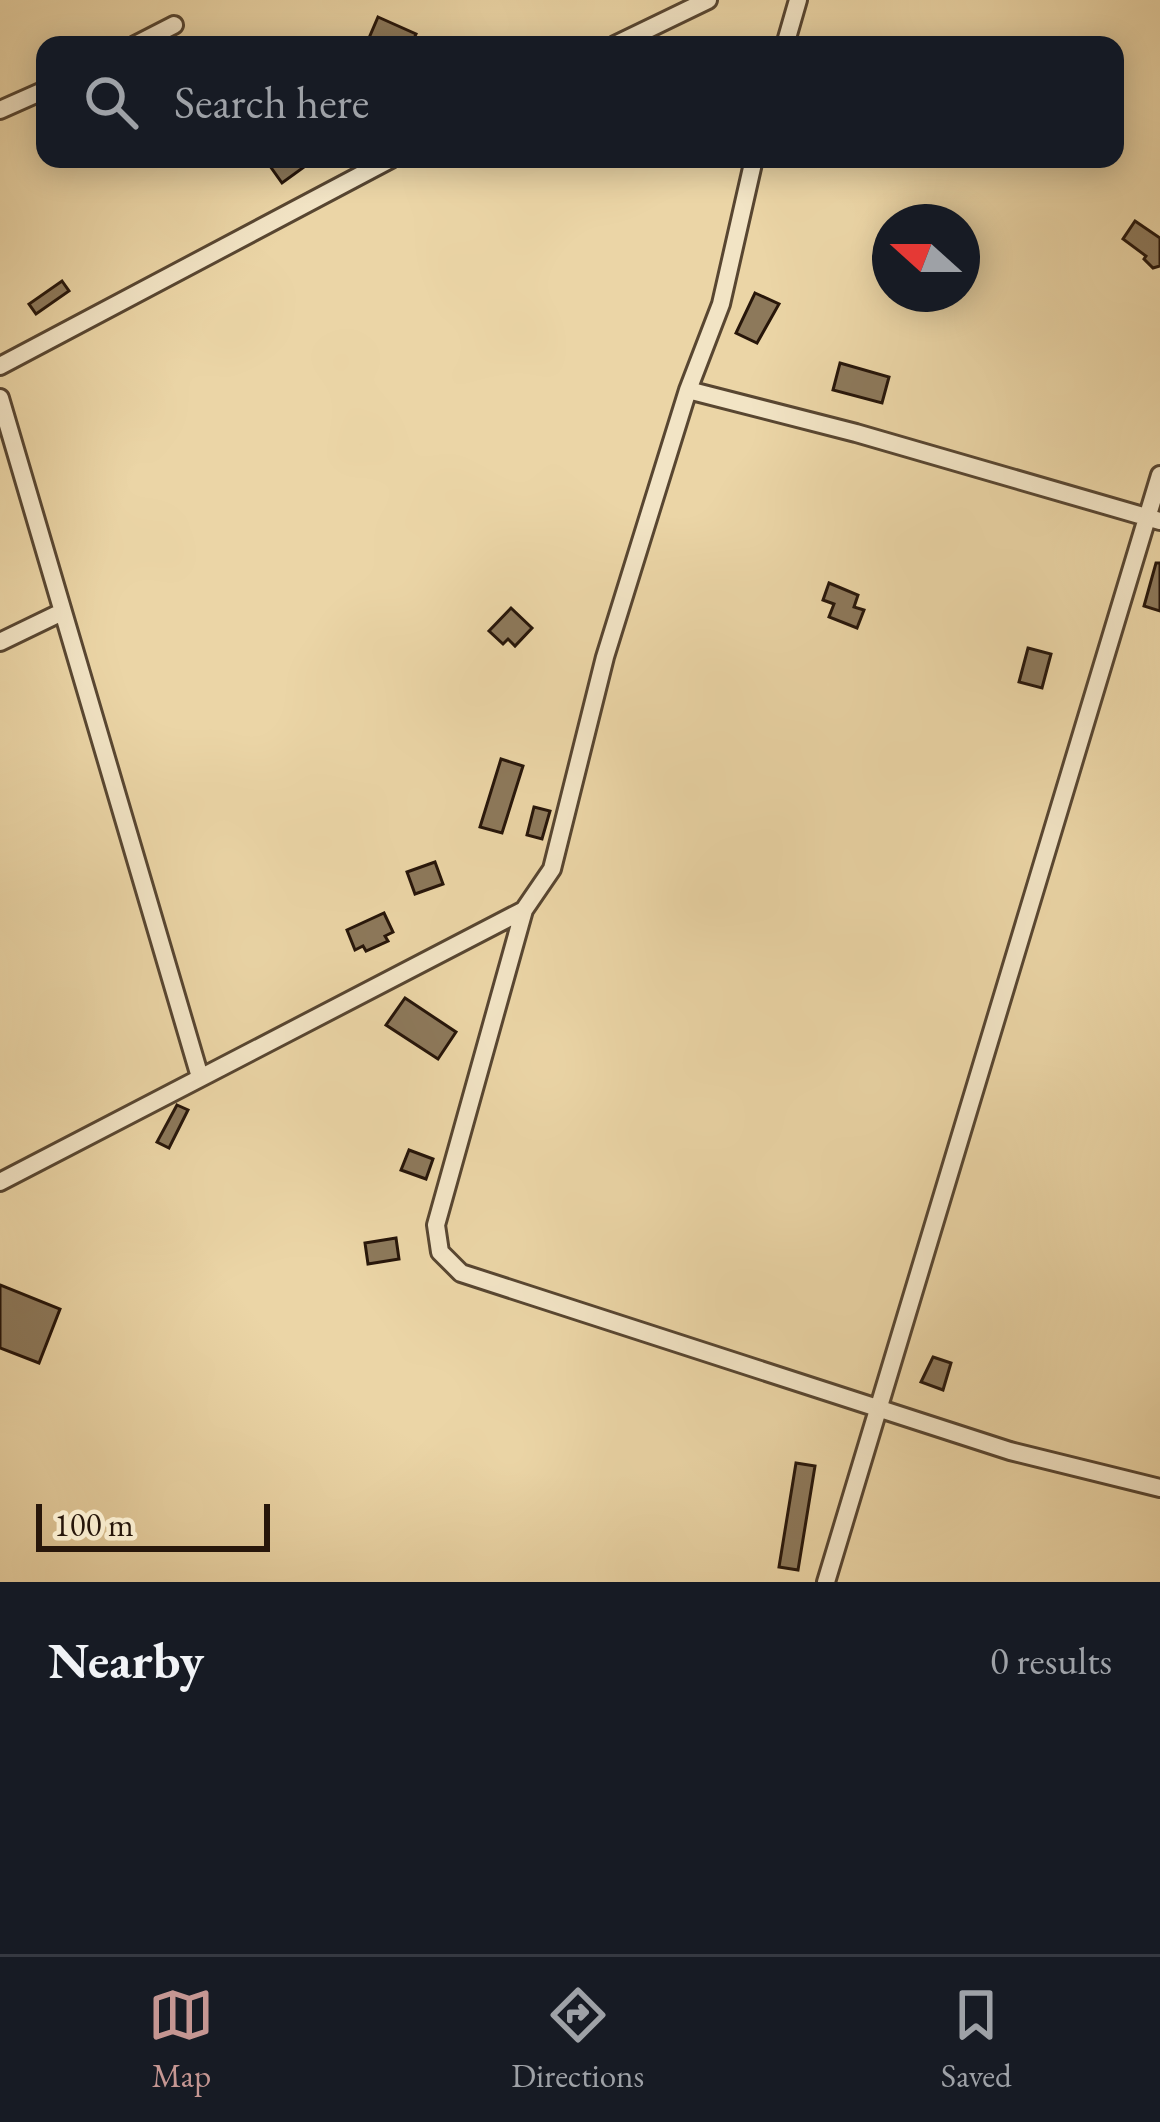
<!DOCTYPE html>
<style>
body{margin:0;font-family:"EB Garamond",serif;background:#20242c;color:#f1f3f6}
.compass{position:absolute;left:872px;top:204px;width:108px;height:108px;border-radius:50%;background:#171b24;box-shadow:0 6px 30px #0003;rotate:291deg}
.scale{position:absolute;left:36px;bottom:30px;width:234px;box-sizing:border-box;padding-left:12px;border:6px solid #27160a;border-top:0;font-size:33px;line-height:42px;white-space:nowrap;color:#27160a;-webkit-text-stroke:9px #f2e4c5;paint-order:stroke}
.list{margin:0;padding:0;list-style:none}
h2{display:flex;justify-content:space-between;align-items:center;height:156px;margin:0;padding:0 48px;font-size:51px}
h2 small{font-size:39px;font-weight:400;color:#9ea1a6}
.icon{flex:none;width:66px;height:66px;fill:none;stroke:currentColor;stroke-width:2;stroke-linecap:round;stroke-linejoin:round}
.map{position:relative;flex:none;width:1160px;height:1582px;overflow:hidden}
.search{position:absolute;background:#171b24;box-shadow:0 6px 30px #0003;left:36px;right:36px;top:36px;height:132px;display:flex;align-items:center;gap:30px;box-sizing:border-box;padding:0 42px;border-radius:24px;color:#9ea1a6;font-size:45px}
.sheet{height:372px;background:#171b24}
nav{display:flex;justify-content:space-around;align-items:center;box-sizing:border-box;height:168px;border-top:3px solid #363941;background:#171b24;font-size:33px;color:#9ea1a6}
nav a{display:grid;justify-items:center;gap:6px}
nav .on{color:#c59692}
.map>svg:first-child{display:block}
.building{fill:#8d795b;stroke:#27160a;stroke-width:3}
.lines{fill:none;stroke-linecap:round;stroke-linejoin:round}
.street-casing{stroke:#584631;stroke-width:22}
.street{stroke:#f2e4c5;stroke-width:16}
</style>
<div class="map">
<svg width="1160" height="1582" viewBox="0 0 1160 1582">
<rect width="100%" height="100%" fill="#ebd5a6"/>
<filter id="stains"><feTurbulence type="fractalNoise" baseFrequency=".00167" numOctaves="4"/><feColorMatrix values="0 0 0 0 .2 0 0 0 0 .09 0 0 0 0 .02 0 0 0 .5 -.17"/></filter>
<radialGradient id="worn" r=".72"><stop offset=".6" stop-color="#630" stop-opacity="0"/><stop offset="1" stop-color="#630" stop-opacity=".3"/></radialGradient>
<path class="building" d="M378,17L416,34L411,45H366Z
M265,159H315L282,183Z
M1135,221L1160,238V266L1153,268L1144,259L1146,256L1123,239Z
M62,281L69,291L36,314L29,304Z
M755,293L779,304L757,343L736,333Z
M840,363L889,377L882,403L833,390Z
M1156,563H1160V611L1144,606Z
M829,583L858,595L854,607L864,610L857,628L829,617L834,604L823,600Z
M511,608L532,628L515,646L508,639L503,644L489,631Z
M1028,648L1051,654L1042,688L1019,682Z
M501,759L523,766L502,833L480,827Z
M534,807L550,811L542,839L527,835Z
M435,862L443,884L415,894L407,872Z
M384,913L393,932L385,936L388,941L366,951L363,946L355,950L347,930Z
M405,998L456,1032L438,1059L386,1025Z
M177,1105L188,1110L169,1148L157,1142Z
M409,1150L433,1159L426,1179L401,1170Z
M396,1238L399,1259L368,1264L365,1243Z
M0,1285L60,1309L39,1363L0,1348Z
M933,1357L951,1363L943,1390L921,1382Z
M796,1463L815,1466L798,1570L779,1567Z"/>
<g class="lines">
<defs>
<path id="street" d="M135,45L174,25
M615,45L708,0
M785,45L798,0
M0,110L45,90
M0,366L391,159
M688,390L856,433L1160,521
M0,398L200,1077
M0,642L62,612
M524,910L436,1225L440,1252L461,1273L1010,1451L1160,1488
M0,1182L524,910L552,869L605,657L688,390L721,304L754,159
M826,1582L1160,475"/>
</defs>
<use href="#street" class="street-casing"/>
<use href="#street" class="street"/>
</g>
<rect width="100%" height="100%" filter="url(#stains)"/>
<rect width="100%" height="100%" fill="url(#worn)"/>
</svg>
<svg class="compass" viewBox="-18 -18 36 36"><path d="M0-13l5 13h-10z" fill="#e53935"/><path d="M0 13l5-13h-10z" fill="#9ea1a6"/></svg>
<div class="scale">100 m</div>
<div class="search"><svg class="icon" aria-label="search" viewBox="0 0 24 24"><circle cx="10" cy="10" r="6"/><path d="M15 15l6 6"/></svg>Search here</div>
</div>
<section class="sheet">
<h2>Nearby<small>0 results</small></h2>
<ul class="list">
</ul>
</section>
<nav>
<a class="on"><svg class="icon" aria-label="map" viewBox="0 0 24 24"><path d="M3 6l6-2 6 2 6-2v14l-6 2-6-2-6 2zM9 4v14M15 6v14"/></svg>Map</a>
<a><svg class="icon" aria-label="directions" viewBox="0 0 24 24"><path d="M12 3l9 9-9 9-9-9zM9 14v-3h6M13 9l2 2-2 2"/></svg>Directions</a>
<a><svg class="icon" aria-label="saved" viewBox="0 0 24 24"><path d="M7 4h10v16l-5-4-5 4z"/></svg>Saved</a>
</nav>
